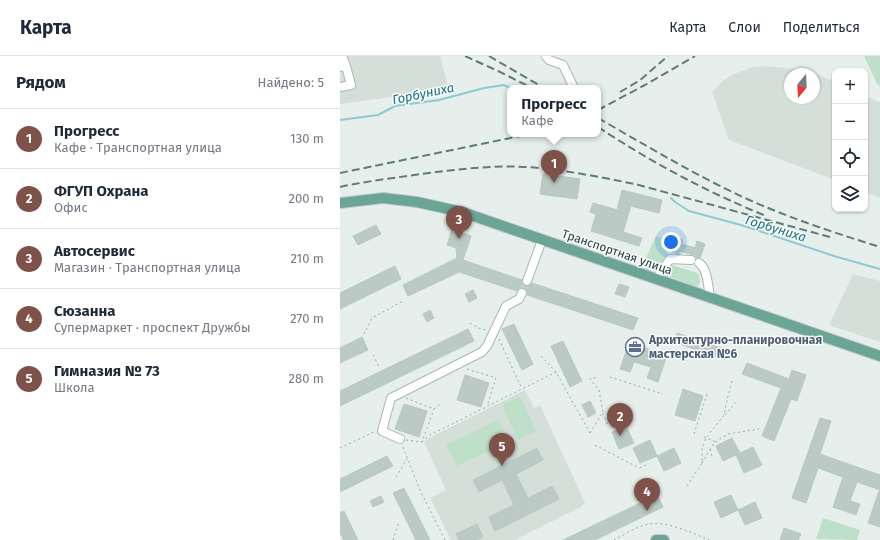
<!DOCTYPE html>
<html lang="ru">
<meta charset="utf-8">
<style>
body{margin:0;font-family:"Fira Sans",sans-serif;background:#f2f2f3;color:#1f2937}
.controls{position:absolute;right:12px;top:12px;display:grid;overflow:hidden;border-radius:8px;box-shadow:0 1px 3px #0004}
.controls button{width:36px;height:36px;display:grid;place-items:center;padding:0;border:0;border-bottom:1px solid #e0e1e3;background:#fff;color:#1f2937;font:20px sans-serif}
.compass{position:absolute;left:444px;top:12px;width:36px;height:36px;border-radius:50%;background:#fff;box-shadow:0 1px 3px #0004;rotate:198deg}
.you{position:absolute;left:331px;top:186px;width:14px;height:14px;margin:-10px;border:3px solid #fff;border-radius:50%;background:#1a73e8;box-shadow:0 0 0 6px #1a73e833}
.badge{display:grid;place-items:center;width:26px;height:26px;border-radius:50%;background:#7f5249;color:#fff;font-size:13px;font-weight:700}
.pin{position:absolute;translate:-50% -33px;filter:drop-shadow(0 1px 2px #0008)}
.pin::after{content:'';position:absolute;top:21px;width:14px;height:12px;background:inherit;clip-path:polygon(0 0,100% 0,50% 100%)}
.popup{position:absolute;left:167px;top:29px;width:94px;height:52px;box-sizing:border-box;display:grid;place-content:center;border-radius:8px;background:#fff;filter:drop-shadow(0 1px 3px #0005);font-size:13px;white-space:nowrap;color:#747a83}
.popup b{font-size:15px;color:#1f2937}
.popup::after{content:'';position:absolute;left:50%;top:100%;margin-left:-8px;border:8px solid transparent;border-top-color:#fff}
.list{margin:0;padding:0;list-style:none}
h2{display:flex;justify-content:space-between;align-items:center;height:52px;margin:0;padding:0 16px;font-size:17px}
h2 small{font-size:13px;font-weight:400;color:#747a83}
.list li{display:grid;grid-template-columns:26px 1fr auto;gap:12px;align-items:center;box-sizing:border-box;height:60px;padding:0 16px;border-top:1px solid #e0e1e3}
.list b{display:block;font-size:15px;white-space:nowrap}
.list p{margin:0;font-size:13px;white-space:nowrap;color:#747a83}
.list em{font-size:13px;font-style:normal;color:#747a83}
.icon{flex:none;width:22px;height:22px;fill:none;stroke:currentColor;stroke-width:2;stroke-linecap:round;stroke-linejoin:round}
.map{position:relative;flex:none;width:540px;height:484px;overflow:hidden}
header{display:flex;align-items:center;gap:24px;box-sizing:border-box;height:56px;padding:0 20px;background:#fff;border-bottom:1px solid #e0e1e3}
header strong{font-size:19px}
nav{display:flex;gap:22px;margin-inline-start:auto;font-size:14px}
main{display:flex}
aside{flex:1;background:#fff}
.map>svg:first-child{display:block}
.built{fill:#d4dfda;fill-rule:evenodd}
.green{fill:#bfe0c8}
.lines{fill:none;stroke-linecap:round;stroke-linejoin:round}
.stream{stroke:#8ec9d4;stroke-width:2}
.building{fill:#bbcac4;stroke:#b8c9c2}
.minor-tunnel{stroke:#bfccc8;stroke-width:8;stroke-dasharray:8 4;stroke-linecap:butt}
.minor-casing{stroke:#a8b8b2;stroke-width:10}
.major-casing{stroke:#c2cac8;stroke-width:12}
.path{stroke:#86b3a5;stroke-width:1;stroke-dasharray:2 3;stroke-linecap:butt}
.minor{stroke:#fff;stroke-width:8}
.major{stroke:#6aa596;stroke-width:10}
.rail{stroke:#5f7d75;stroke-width:2;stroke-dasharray:8 4;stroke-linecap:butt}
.labels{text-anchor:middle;stroke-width:3;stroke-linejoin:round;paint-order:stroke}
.street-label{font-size:12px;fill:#24423a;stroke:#f7fbf9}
.service-label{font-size:12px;font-weight:bold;fill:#4e5e75;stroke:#f7fbf9;text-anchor:start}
.water-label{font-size:13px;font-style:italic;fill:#1c6f80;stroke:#f7fbf9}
</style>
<header>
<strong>Карта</strong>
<nav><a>Карта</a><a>Слои</a><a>Поделиться</a></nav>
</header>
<main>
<aside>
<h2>Рядом<small>Найдено: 5</small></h2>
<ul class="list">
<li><span class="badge">1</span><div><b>Прогресс</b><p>Кафе · Транспортная улица</p></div><em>130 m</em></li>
<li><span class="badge">2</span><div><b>ФГУП Охрана</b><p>Офис</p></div><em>200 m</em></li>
<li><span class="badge">3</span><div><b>Автосервис</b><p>Магазин · Транспортная улица</p></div><em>210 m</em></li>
<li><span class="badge">4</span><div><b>Сюзанна</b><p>Супермаркет · проспект Дружбы</p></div><em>270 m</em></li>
<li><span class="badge">5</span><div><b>Гимназия № 73</b><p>Школа</p></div><em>280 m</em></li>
</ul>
</aside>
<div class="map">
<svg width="540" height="484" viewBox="0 0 540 484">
<rect width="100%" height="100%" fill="#e6efeb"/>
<path class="built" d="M0,0H100L109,33L0,48Z
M426,10L466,14L495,26V124L389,84L372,36L384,24L394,18L413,11ZM450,18H474V42H450Z
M525,40L540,46V142L525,136Z
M513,218L540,225V286L489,269Z
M185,334L194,352L200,349L245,447L241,451L175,484H111L90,442L106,434L84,386L89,382Z"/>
<path class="green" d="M524,0H540V30L537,28Z
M327,178L331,179L326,195L328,198L316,213L307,214L304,210V206L316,180L323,182Z
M332,209L357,217L359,219L360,227L357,231L325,219L326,215Z
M180,340L196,375L178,384L162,349Z
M158,364L169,385L117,410L106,389Z
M483,462L520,474L517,484L476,483Z"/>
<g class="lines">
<path class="stream" d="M0,64L38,59L55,50L99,44L144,32L164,29L170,32
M331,142L335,146L349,155L401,169L494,200L540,213"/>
</g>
<path class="building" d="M203,118L240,123L237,143L200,138Z
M282,134L322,144L319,157L291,150L283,176L302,182L299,190L251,175L256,158L250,156L253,147L277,154Z
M36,169L41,178L18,189L13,180Z
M112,173L131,180L123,204L182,224L183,228L185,230H188L192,227L298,262L293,274L187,239V234L184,232H179L177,235L119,216L68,240L63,229L117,202L116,192L107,189Z
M333,181L343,184L342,188L355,192L357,185L365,188L360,202H356L354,199L339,195V198L328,195Z
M55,210L61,223L0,253V237Z
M279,228L289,231L285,241L275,238Z
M133,234L137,242L129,246L125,238Z
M90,254L94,262L87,266L83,258Z
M174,268L193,308L182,314L162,273Z
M128,273L134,285L0,350V335Z
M337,277L388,294L385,304L334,286Z
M22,281L28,294L0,307V292Z
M223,285L242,325L230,331L211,290Z
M289,287L327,299L318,326L307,322L311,311L294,306L290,316L280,313Z
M407,307L449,323L452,314L466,319L457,345L451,343L434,385L422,380L441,332L402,318Z
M125,319L149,327L141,351L117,344Z
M343,333L363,340L355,365L335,359Z
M250,345L256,357L248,361L242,349Z
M64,348L87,355L79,381L55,373Z
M480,362L491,365L480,398L540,419V434L517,426L510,445L520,448L516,459L493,451L503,421L478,412L466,447L452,442Z
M286,370L294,387L279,393L272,376Z
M392,382L400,397L383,405L376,390Z
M310,384L317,400L300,407L293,392Z
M413,391L422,409L404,417L396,399Z
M197,392L203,404L176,418L188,442L212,430L219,443L155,475L149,461L174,449L162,424L139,436L133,424Z
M334,392L341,407L324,415L317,400Z
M47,400L53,410L0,436V423Z
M64,432L90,484H76L53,437Z
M539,435H540V471L528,467Z
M317,439L323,451L255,484H223Z
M391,439L398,454L381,462L374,446Z
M41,440L44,446L33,451L30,445Z
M415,446L422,462L405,469L398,454Z
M4,455L18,484H4L0,477V457Z
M137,468L143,481L136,484H119L116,478Z
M444,472L461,478L458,484H440Z"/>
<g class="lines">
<path class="minor-tunnel" d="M182,237L187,225"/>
<defs>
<path id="minor" d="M2,0L6,10
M206,0L209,4L223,9L234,32
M0,11L6,10L11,29L0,31
M359,207C368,213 368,231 370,241
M316,223L330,203L351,204
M187,225L202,184
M60,383L42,375L51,342L142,296L147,290L166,250L179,243L182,237"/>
<path id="major" d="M0,147L43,142L77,146L122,156L540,300
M316,484H324"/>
</defs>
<use href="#minor" class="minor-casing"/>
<use href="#major" class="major-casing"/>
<path class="path" d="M130,267L138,272L146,274
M24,278L32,262L63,245
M159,283L182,333
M33,299L39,311
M201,300L216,316L250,377
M127,313L156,322L147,350
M270,321L323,338
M66,342L94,353L101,347
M263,357L268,369
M385,359L398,344
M250,377L263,356L259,334L250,323L258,321
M354,378L368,335
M364,381L376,386
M66,384L82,386L94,353
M82,386L88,380L216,316
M255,389L299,412L309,408
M63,391L80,434L105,484
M0,392L34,376
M370,393L372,400
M362,407L374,387L388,378L419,373
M56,421L67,403
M347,430L362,407V393L366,382L384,359L388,340L392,325
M53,484L59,465
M274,484C284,479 294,472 305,469C325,463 351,477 370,484"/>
<use href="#minor" class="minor"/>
<use href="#major" class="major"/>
<path class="rail" d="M125,0L158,15L192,32
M149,0L204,32
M280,36L299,25L328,0
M258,54L305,29L355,0
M258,62C307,90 355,119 405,142C449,162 495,177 540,191
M258,71C311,106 367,136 426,160
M0,117L190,78
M0,131C27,125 54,122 81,118C120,113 160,108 199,112C231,115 264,122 295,128L490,181"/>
</g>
<defs>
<symbol id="office-ring" viewBox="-11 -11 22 22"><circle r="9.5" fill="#f7fbf9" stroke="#5c6f8a" stroke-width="1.5"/><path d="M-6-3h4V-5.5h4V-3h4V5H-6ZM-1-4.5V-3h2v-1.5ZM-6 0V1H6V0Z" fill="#5c6f8a"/></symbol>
</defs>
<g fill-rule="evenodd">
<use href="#office-ring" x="284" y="280" width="22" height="22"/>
</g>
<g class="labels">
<g class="street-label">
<text transform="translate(277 196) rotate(19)" y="4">Транспортная улица</text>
</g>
<g class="service-label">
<text x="309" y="288">Архитектурно-планировочная<tspan x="309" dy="14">мастерская №6</tspan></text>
</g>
<g class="water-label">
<text transform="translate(83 37) rotate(-12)" y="5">Горбуниха</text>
<text transform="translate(436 172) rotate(17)" y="5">Горбуниха</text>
</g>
</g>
</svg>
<div class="controls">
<button>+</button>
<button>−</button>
<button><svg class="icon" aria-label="locate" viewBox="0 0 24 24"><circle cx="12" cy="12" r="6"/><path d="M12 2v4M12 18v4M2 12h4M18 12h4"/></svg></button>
<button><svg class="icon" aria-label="layers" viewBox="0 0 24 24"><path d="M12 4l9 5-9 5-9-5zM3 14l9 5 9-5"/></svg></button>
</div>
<svg class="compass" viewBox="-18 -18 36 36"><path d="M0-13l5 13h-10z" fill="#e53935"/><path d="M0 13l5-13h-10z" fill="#747a83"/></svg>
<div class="you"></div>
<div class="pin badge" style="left:214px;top:127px">1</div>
<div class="popup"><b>Прогресс</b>Кафе</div>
<div class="pin badge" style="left:280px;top:380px">2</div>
<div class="pin badge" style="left:119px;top:183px">3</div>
<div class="pin badge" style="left:307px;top:455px">4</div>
<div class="pin badge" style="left:162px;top:410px">5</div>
</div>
</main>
